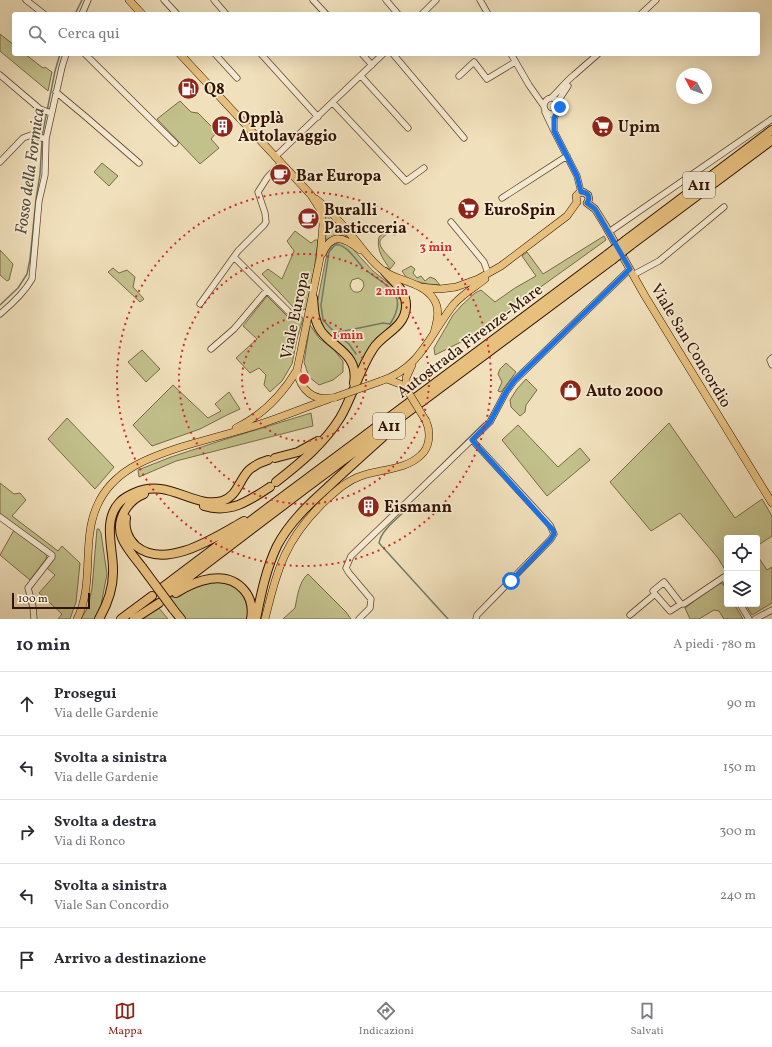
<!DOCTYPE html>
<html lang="it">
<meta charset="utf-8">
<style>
body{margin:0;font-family:Vollkorn,serif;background:#f7f7f7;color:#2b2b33}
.controls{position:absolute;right:12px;bottom:12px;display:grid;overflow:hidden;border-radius:4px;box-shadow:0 4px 16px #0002}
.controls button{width:36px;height:36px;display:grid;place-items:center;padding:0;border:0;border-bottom:1px solid #e1e1e2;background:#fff;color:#2b2b33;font:20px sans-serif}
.compass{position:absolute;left:676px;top:68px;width:36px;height:36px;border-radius:50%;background:#fff;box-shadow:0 4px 16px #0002;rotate:311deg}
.scale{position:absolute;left:12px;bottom:10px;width:78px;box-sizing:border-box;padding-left:4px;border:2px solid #321302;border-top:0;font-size:11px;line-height:14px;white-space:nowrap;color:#321302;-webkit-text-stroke:3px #f5ebd3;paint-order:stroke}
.stop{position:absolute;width:12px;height:12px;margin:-9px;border:3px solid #1a73e8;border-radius:50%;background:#fff}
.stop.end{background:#1a73e8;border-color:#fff;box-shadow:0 1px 4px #0008}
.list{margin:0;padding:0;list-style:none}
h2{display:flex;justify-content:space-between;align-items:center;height:52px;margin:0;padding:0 16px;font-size:17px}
h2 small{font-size:13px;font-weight:400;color:#7c7c81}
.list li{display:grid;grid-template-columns:26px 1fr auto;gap:12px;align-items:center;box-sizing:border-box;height:64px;padding:0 16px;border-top:1px solid #e1e1e2}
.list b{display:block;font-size:15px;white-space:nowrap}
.list p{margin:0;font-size:13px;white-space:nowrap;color:#7c7c81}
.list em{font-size:13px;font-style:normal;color:#7c7c81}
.icon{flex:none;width:22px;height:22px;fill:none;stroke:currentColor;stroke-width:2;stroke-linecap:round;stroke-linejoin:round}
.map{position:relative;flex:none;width:772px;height:619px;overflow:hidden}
.search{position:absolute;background:#fff;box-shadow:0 4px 16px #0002;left:12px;right:12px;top:12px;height:44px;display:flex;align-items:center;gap:10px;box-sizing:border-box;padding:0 14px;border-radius:4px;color:#7c7c81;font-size:15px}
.sheet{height:372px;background:#fff}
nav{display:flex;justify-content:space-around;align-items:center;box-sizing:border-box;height:56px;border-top:1px solid #e1e1e2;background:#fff;font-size:11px;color:#7c7c81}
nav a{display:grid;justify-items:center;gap:2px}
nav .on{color:#8f2418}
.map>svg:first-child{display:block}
.green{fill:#c2c08b;stroke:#7a6a46;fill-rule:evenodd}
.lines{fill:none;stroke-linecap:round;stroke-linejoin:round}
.stream{stroke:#717a67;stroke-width:1.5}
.minor-casing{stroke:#624630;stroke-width:7}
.major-casing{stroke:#321302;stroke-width:8}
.highway-casing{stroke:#321302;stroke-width:10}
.minor{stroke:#f5ebd3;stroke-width:5.5}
.major{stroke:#e8c07e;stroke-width:7}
.highway{stroke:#e8c07e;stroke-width:8}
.major-bridge-casing{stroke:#321302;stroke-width:8;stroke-linecap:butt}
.highway-bridge-casing{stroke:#321302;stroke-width:10;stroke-linecap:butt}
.major-bridge{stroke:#e8c07e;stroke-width:7}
.highway-bridge{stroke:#e8c07e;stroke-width:8}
.route{stroke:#1a73e8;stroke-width:5}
.ring{fill:none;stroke:#d62828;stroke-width:2;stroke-dasharray:2 4}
.labels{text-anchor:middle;stroke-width:3.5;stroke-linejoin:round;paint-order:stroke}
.shield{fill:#f5ebd3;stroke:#6c5441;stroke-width:1}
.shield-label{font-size:15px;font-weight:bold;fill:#321302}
.poi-label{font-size:16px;font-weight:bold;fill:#321302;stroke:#f5ebd3;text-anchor:start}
.street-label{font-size:16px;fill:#321302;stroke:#f5ebd3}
.water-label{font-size:17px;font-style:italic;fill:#574f3d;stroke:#f5ebd3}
.centre{fill:#d62828;stroke:#f5ebd3;stroke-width:2}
.ring-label{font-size:12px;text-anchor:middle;font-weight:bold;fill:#d62828;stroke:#f5ebd3;stroke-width:3.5;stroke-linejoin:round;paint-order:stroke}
</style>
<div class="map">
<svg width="772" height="619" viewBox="0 0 772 619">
<rect width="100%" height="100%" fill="#f0e0bb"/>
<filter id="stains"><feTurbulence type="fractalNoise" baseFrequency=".005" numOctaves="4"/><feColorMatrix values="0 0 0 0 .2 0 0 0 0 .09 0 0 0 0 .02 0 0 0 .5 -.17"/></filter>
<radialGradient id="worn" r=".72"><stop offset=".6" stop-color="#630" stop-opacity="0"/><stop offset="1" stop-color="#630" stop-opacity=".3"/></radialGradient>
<path class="green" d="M0,34L14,45V54H25L43,68L45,67L52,72L48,91L0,51Z
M180,101L191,112L198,113L217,132L211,139L219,148L200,164L157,119Z
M102,163L118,176L109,186L94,172Z
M324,213L347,237C339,233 333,237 326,240Z
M391,227L394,228L397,234L394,235L390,232C387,234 381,238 380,241C378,248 391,258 395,263L390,269C383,259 376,250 379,237Z
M295,231L311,243L315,240H318L314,271L306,309L298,311L303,319L297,339L292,364L282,381L270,392L264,385L266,375L259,368L250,373L236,358L257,339L243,326L267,296L290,319L297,311L262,274L268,269L282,279L294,251L287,241Z
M604,236L606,240L471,337L435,355L434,348L453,315L462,305L475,293L481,290L495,302L515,288L536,276L522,256L527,252L543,274Z
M340,242L350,246L373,271L397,290L401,296L403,306L401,315L393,327L376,338L370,346L360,369L357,368L349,352L331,339L321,326L317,304L327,253L333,245ZM358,278L363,281L364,286L361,291C355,294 351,291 350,285L352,280Z
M0,250L13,264L9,280L7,281L0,275Z
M411,266L415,269L413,273L417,278L421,276L425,281L430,277L435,279L440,285L427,284L415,281L406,277L402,271Z
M113,268L119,273L127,270L135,277L133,287L144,299L140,302L108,272Z
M310,325L319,338L334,350L343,361V372L333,380L319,385L309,377L304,362Z
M142,350L160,369L146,382L128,362Z
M506,363L516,372L501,392L498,391L502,382L498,374L500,369Z
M526,379L537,390L526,405L525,412L520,416L511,407L510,400L517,389Z
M173,385L208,418L221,411L215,404L229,392L240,409L227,415L200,429L152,446L133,425Z
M311,413L313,426L176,461L139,477L138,470L171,457L226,439Z
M67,418L114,467L95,489L48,439Z
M669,423L735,518L762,499L772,516V536L757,546V538H727V573L718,558L680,513L651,531L610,482Z
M518,425L558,467L580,448L590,460L547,496L502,440Z
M0,483L14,494L20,493L26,500L12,516L58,551L62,546L80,563L76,602L70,619H58L62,614L39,593L55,575L46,567L55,555L0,515Z
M97,529H99L101,533L107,574L101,605L95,619H81L88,607L92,588Z
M14,530L47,555L46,559L30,580L0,555Z
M757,555L767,570L772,567V603L752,615L745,604H757Z
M308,574L346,612L351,619H283L295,608C297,598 299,581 308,574Z
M211,581L232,583L246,597L249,619H184L170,599L177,594Z
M718,583L723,584L727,591V604H734L743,619H724L719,611L714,610L699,619H690L685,608Z
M158,607L168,619H143Z"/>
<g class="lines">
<path class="stream" d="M75,14L82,0
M42,136L55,71L60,54
M0,305L18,288L27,274L30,259L36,199L40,174L42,140
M335,333L383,323L390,324C409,295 389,287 367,271
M356,354L349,344L335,333L323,320L321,305L329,252L335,245C345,242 357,261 363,268
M427,479L484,423
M407,509C398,518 381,530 379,543L448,619"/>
<defs>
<path id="minor" d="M26,0L44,14
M164,0L177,14
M214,0L226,14
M313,0L326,14
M386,0L398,14
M480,0L488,14
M82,14L88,0
M422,14L436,0
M641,14L656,0
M85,54L175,143
M215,54L237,78
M261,54L318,117
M362,54L372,65
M393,54L464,138
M511,54L529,85L543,105
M0,75L40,109L51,113
M361,76L408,128
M459,76L474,62L487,79L515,62
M56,92L86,117L139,163
M544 106a8 8 0 1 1 16 0a8 8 0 1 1-16 0Z
M551,98C559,91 565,82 574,75C582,68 590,61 598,54
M558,101L568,86
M333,103L406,181L424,168
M545,112L554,131V118L557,113
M554,131L577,176L581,192
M275,157L383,54
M0,162L23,138L31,135L46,139
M502,198L567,156
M451,222L484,262L488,273
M609,232L772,119
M234,257L288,311
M633,275L659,261L724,207
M200,304L238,251L264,225L266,222L265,213L258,192L267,178L281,163
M0,314C12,304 24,293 32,279L39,201L45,175L46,139L62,67L66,54
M211,349L234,329L267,290
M772,358L770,360L772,365
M472,440L550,525L554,534L551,539L477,615L476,619
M0,517L52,555V557L28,588L33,607L34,619
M655,594L653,591L664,582L681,604
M740,604L749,619
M630,615L655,594L670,611L681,604H684L724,577L727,583
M359,619L370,608L371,599L349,573L346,568L351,556L490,422L506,392L514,381L630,269
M755,619L772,610"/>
<path id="major" d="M129,0L142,14
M180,54L311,195L320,209L323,224L322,236L320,258L297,370C300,390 314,403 336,397
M316,199C331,211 344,226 356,241C365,252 373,264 385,272C400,281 423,283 433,298C441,309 437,321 434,333
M577,202L576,196L579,193L583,192L588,195L589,199L587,203
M587,203L595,209L605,225L645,296L772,503
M322,254C332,232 344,237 360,250
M420,287L440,289L456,287L478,279L501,266L567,216L577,202
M387,379L400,384L407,390
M381,381C421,368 430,334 454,304C463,294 475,287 485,279
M407,390L406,378L412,365
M236,428C263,415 282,395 297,370
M77,619C95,584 81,542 97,506C112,471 147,458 181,447C204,440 228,434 251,427C277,419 303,408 329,399
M265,619C278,567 285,540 324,502C336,491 346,481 361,476C380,469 406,470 421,455C430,447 431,432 426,421"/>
<path id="highway" d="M626,240L772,130
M631,245L772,140
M313,298C314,310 314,321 321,331C334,349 359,354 354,383
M275,458L298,452L318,441
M276,482C299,464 324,444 340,418C353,396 359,370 373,349C382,334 405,328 406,307C407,292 395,283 385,272
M204,506C230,514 249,501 270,487
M126,518C124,528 128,539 136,546C166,571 217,536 244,521
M142,567C135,558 126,548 122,538C115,520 128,500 144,494
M163,587L269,507L608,254
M168,593L306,488L612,260
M176,593C196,580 226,569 244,590C251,598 253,608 251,619
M173,609L181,619
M99,619C107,605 113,589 113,573C114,550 102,522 119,503C123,498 128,496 134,493C168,477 193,509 222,501C237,497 239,480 249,470C255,465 261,462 268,460
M121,619L152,596
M134,619L159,603
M256,619C261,594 266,569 277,546C289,523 308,505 327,488C345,471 364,454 383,437"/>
</defs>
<use href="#minor" class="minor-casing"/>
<use href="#major" class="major-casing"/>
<use href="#highway" class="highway-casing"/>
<use href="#minor" class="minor"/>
<use href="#major" class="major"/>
<use href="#highway" class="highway"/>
<defs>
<path id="major-bridge" d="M407,390L426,421
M336,397L381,381"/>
<path id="highway-bridge" d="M608,254L626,240
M612,260L631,245
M142,567L173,609"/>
</defs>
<use href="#major-bridge" class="major-bridge-casing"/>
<use href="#highway-bridge" class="highway-bridge-casing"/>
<use href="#major-bridge" class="major-bridge"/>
<use href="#highway-bridge" class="highway-bridge"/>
</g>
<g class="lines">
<path class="route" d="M511,581L551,539L554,534L553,530L472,440L490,422L506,392L514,381L630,269L595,209L587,203C591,197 588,192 581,192L577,176L554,131V118L560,107"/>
</g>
<g class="ring">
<circle cx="304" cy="379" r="62"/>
<circle cx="304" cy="379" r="125"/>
<circle cx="304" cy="379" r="187"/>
</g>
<defs>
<symbol id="fuel-disc" viewBox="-11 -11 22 22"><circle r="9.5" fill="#8f2418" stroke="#f5ebd3"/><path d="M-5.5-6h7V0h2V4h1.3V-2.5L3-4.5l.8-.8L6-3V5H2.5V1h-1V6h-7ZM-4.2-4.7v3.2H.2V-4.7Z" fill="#fff"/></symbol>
<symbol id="building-disc" viewBox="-11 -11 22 22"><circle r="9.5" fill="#8f2418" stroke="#f5ebd3"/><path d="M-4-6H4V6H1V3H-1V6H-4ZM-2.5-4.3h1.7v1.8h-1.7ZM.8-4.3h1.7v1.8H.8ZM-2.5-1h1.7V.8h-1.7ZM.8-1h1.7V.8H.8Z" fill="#fff"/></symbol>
<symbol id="supermarket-disc" viewBox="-11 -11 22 22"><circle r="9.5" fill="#8f2418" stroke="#f5ebd3"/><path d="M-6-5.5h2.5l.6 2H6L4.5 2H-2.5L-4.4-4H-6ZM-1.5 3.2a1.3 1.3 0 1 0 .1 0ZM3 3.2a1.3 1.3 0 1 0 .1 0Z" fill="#fff"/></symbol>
<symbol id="cafe-disc" viewBox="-11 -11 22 22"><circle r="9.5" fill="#8f2418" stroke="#f5ebd3"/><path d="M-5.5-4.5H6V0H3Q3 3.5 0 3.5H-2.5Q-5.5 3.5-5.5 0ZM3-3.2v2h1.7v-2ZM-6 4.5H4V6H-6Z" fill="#fff"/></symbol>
<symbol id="shop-disc" viewBox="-11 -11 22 22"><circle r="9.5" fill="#8f2418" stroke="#f5ebd3"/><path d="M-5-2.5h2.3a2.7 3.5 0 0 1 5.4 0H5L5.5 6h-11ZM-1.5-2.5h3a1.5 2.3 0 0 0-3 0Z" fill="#fff"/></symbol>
</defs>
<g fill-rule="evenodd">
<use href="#fuel-disc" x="176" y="76" width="25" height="25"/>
<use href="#building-disc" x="210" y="114" width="25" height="25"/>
<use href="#supermarket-disc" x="590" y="114" width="25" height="25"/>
<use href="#cafe-disc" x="268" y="162" width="25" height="25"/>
<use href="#supermarket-disc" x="456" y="196" width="25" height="25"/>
<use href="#cafe-disc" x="296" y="206" width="25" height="25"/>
<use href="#shop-disc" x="558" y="378" width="25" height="25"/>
<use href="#building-disc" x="356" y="494" width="25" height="25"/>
</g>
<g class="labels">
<g class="shield">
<rect x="683" y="172" width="32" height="26" rx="3"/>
<rect x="373" y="413" width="32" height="26" rx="3"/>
</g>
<g class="shield-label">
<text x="699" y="190">A11</text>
<text x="389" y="431">A11</text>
</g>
<g class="poi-label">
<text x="204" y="94">Q8</text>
<text x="238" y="123">Opplà<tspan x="238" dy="18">Autolavaggio</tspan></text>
<text x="618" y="132">Upim</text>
<text x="296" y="181">Bar Europa</text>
<text x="324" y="215">Buralli<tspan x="324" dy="18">Pasticceria</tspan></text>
<text x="484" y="215">EuroSpin</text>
<text x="586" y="396">Auto 2000</text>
<text x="384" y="512">Eismann</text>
</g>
<g class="street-label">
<text transform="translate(294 315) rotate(-78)" y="6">Viale Europa</text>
<text transform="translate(469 340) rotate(-37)" y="6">Autostrada Firenze-Mare</text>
<text transform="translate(692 345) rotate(59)" y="6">Viale San Concordio</text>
</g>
<g class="water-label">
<text transform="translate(29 171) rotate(-82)" y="6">Fosso della Formica</text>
</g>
</g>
<circle cx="304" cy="379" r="6" class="centre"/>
<g class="ring-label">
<text x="436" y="251">3 min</text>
<text x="392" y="295">2 min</text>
<text x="348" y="339">1 min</text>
</g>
<rect width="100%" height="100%" filter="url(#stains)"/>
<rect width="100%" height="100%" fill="url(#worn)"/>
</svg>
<div class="controls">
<button><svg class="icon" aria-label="locate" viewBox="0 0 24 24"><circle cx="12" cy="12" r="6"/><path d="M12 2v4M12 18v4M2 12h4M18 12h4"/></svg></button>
<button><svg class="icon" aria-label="layers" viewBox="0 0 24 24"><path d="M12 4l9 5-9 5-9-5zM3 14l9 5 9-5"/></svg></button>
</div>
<svg class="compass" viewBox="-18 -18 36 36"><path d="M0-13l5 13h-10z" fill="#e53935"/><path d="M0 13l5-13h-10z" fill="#7c7c81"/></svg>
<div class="scale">100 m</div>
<div class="stop" style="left:511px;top:581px"></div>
<div class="stop end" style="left:560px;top:107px"></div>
<div class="search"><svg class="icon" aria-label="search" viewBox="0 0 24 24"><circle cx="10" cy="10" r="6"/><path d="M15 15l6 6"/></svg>Cerca qui</div>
</div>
<section class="sheet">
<h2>10 min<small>A piedi · 780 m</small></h2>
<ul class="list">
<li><svg class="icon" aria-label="ahead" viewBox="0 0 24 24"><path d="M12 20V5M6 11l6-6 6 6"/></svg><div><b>Prosegui</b><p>Via delle Gardenie</p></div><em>90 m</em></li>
<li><svg class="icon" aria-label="left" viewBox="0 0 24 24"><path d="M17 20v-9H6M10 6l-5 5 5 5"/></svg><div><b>Svolta a sinistra</b><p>Via delle Gardenie</p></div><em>150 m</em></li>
<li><svg class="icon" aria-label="right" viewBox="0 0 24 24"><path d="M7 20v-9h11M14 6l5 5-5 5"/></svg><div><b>Svolta a destra</b><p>Via di Ronco</p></div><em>300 m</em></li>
<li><svg class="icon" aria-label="left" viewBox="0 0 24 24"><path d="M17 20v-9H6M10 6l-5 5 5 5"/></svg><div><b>Svolta a sinistra</b><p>Viale San Concordio</p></div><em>240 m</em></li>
<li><svg class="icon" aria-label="arrive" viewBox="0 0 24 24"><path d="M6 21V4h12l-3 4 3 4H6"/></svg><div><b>Arrivo a destinazione</b></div></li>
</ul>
</section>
<nav>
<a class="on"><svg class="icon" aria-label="map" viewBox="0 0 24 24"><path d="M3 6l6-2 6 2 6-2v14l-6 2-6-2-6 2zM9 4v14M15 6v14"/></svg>Mappa</a>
<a><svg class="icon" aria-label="directions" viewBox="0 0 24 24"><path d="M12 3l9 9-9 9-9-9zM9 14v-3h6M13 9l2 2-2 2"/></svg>Indicazioni</a>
<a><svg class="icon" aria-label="saved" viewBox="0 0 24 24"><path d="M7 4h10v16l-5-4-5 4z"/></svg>Salvati</a>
</nav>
